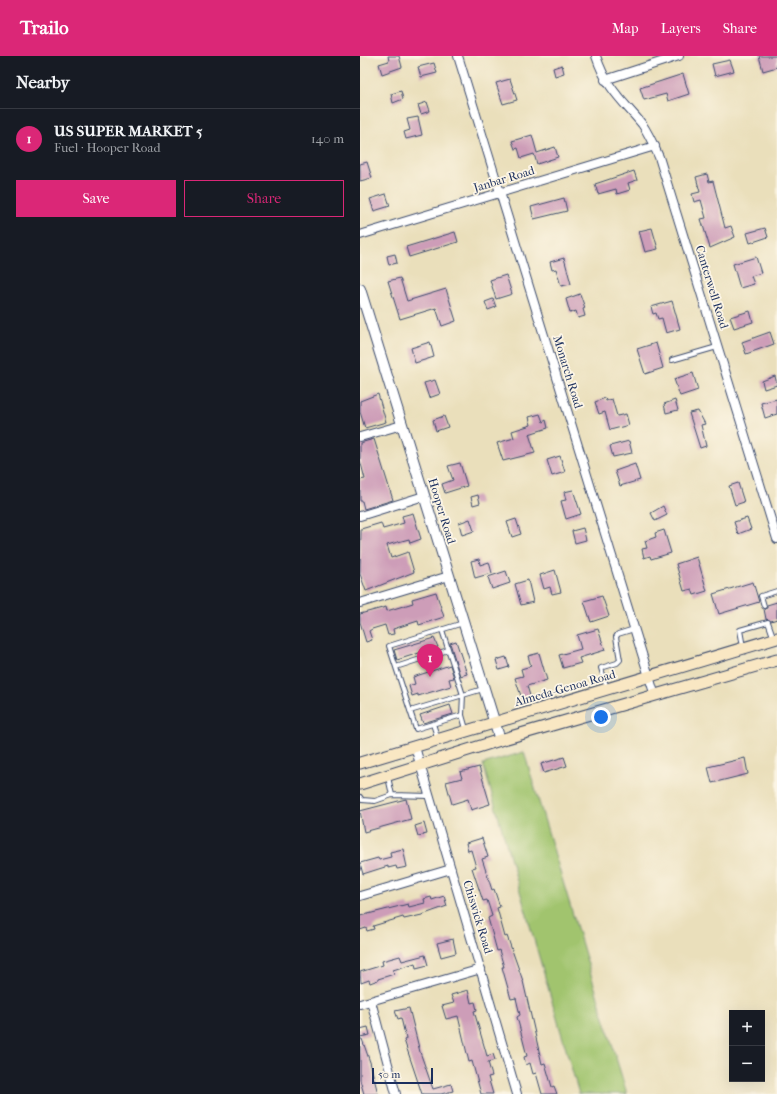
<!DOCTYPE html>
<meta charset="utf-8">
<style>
body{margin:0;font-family:"IM FELL French Canon",serif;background:#242831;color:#f1f3f6}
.controls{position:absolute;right:12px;bottom:12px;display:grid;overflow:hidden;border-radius:0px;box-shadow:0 4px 16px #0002}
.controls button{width:36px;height:36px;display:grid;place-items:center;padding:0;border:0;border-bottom:1px solid #363941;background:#171b24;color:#f1f3f6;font:20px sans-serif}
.scale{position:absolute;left:12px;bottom:10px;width:61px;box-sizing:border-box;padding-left:4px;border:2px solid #1b2f5e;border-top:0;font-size:11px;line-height:14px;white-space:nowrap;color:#1b2f5e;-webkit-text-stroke:3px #fcf5e5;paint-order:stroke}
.you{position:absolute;left:241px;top:661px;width:14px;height:14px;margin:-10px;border:3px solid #fff;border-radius:50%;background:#1a73e8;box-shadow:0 0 0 6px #1a73e833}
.badge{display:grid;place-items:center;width:26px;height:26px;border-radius:50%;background:#db2777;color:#fff;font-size:13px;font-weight:700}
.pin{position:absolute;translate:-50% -33px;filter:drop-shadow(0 1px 2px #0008)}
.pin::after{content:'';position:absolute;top:21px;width:14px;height:12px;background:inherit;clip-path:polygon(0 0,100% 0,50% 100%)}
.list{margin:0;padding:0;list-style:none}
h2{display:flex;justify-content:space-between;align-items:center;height:52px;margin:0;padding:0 16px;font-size:17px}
h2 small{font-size:13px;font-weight:400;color:#9ea1a6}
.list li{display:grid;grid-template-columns:26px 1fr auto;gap:12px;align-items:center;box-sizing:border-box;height:60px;padding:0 16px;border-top:1px solid #363941}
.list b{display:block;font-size:15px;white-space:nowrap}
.list p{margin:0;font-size:13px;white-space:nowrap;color:#9ea1a6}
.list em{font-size:13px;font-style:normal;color:#9ea1a6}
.actions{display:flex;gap:8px;padding:12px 16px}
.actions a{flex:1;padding:9px 0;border:1px solid #db2777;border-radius:0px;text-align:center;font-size:14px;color:#db2777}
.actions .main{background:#db2777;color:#fff}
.map{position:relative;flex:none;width:417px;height:1038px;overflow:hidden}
header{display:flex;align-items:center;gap:24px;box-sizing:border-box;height:56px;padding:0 20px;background:#db2777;color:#fff}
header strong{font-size:19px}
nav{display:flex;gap:22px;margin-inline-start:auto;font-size:14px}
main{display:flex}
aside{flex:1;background:#171b24}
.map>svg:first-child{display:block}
.green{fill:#a1c46e;stroke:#5e7a66}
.building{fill:#cd9db8}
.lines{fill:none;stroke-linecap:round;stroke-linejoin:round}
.service-casing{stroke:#3a496c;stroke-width:6}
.minor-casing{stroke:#3a496c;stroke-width:10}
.tertiary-casing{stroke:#3a496c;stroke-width:12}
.secondary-casing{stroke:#3a496c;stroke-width:13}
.service{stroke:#fff;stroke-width:4}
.minor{stroke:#fff;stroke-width:8}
.tertiary{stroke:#fff;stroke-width:10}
.secondary{stroke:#f9e7c3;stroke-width:11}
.labels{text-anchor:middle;stroke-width:3.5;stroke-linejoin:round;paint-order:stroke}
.street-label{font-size:12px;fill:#1b2f5e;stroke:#fcf5e5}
</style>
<header>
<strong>Trailo</strong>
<nav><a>Map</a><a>Layers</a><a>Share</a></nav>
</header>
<main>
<aside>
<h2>Nearby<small></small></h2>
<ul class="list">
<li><span class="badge">1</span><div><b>US SUPER MARKET 5</b><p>Fuel · Hooper Road</p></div><em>140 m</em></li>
</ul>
<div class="actions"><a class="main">Save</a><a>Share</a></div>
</aside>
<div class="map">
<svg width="417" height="1038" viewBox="0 0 417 1038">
<rect width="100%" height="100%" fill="#fcf5e5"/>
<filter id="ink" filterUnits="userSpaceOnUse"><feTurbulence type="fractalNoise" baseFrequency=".025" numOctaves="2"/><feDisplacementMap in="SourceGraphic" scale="8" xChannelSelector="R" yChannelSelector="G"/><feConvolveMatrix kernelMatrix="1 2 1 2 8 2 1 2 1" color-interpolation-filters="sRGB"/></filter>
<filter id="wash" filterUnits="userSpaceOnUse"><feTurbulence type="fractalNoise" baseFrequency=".012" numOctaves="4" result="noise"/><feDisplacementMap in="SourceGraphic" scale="16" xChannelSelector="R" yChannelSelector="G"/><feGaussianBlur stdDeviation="0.9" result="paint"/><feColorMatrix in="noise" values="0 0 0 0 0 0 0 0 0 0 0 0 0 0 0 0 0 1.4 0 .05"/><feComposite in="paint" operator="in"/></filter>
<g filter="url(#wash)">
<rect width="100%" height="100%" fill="#eadfbb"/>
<path class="green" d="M164,696L267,1038H219L123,708Z"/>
<g id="blocks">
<path class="building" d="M28,0H39L42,11L22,18L19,8L29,5Z
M399,0H417V11L403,15Z
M370,4L374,15L355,20L352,8Z
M74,7L77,17L61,21L58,11Z
M202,9L204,17L195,20L193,12Z
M323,18L329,38L308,45L306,38L284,44L280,32Z
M150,23L157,44L143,48L136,27Z
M41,35L43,43L33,47L31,38Z
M67,46L70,55L61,58L58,49Z
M58,61L62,79L46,83L44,76L50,74L47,63Z
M172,79L177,97L195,91L198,101L177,108L174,98L161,102L158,92L155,93L152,85Z
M7,106L12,122L0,125V108Z
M274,115L277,124L268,127L270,134L257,138L256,133L238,138L235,128Z
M347,118L349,126L353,125L365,172L371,170L375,181L350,192L341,163L346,162L341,144L334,146L332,138L340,136L336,121Z
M26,138L30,150L14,155L10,143Z
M204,142L207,155L174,163L171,151Z
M292,172L298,193L285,196L279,175Z
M405,172L408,181L390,187L387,177Z
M95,176L98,186L49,201L46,191Z
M35,198L37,207L29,209L27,200Z
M396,201L401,217L391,220L394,228L380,232L373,208Z
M204,202L211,228L201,230L196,213L192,214L190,206Z
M146,219L152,238L136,243L130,224Z
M40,222L47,245L86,233L96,265L82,270L76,252L40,263L28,225Z
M220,238L225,252L223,253L225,260L218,262L216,255L210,257L206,243Z
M133,243L136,251L128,254L125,246Z
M312,245L320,273L306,277L302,262L298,263L296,257L293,258L291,251Z
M390,255L393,266L374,272L370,261Z
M410,276L414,288L386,298L382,286Z
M70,286L74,301L55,307L51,292Z
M296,287L303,312L285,318L277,293Z
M333,317L338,334L320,340L314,323Z
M415,320L417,329L404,333L402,325Z
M75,324L80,338L69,342L64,327Z
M18,338L26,366L5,372L0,356V345Z
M245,342L246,345L252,343L257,360L266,358L269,369L250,374L245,356L239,358L235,346Z
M417,343V358L405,362L401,347Z
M315,344L318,354L306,357L304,348Z
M338,355L345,368L341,369L346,390L340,392L329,357Z
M180,358L183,366L186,364L188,372L169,378L175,397L143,405L137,387L154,382L152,375L171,369L169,361Z
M84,360L88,371L76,375L73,364Z
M14,383L33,444L4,453L2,445H0V424L5,423L0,404V387Z
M269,385L272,397L253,401L250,390Z
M200,400L205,416L192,420L187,404Z
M100,407L107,430L85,437L82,428L93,424L88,410Z
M275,408L280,424L260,430L255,415Z
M378,427L384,446L375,449L369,430Z
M213,434L221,458L206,463L201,445L206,444L204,436Z
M118,439L120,447L113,449L111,441Z
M303,450L307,459L295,465L291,457Z
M53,457L61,483L50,487L49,483L27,489L31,502L48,496L54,516L6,535L0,518L1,473L21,467L23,473L44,467L42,460Z
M387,462L391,473L378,478L374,466Z
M110,463L114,475L102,479L99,467Z
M156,463L161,478L152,481L147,466Z
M223,472L226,484L215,487L212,475Z
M304,474L311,497L291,503L290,500L284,502L282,493L287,492L285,485L296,481L295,477Z
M337,501L347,535L334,539L332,533L324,535L316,508Z
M119,503L120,509L129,506L132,517L115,522L111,505Z
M195,514L201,536L192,538L190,531L184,533L180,519Z
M146,515L150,527L132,533L128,521Z
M168,524L173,546L161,549L155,528Z
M393,526L399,546L359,558L353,538Z
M76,536L84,561L59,569L58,565L33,573L34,578L28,579L25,569L12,573L9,575L12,584L6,586L0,566V558L26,551L27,555L53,547L52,543Z
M242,540L249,560L231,566L224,545Z
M417,546V563L411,565L406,563L404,553L407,552V549Z
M238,573L245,594L219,602L221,607L203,612L199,599L221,593L217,579Z
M74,582L78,591L37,604L34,594Z
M96,585L107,618L100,620L90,587Z
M179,597L187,624L167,630L171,643L163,646L155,622L163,620L161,613L171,610L168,600Z
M146,601L149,611L139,614L136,604Z
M90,609L94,622L89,623L91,630L58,640V638L52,640L49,630L55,628L53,621Z
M90,649L93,658L63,667L60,659Z
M204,701L207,710L184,717L181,708Z
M385,702L388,718L352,727L348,711Z
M119,711L130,748L111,754L108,743L92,748L86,726L102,722L100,716Z
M46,743L51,763L4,776L0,755Z
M64,767L67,778L58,780L55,770Z
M122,782L128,801L122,803L132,834L134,833L140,851L137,852L145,881L147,880L163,925L182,1008L185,1007L192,1031L194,1030L197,1038H182L176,1017L173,1018L170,1007L166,1009L164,1001L167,1000L157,961L160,959L156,942L151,943L142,911H144L139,894L137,895L128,862L132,860L127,844L123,845L112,812L116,811L111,794L108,795L106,787Z
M43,793L47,811L37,813L36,810L28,812V810L3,818L0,807L18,802L19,804L31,801L30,796Z
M84,840L87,850L62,859L44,863L43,861L13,870L14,873L7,875L6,872L0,874V860L48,848L49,851L65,847L64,843L71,841L72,844Z
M93,883L96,897L81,901L77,887Z
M65,899L68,909L56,912L55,907L33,914L34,918L18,923V924L10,927L9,924L1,927L0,916L23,909L22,905L40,900L42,905Z
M108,934L111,947L115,946L117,954L114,955L127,1000L133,998L135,1004L128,1006L132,1020L128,1021L133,1038H121L112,1005L109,1006L98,960L86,963L82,950L94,947L91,939Z
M49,952L60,996L73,1033L91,1028L93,1035L81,1038H62L44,984L46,983L41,962L38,963L35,955Z
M8,971L10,979L0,981V973Z
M0,983H2L10,1006L18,1038H4L0,1024Z"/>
</g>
</g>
<g filter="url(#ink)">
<use href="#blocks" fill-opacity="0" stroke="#3a496c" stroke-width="1"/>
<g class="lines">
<defs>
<path id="service" d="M312,304L357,291
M404,550L401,540L417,535
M82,574L103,639L102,659L106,673
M383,591L380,574L408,566L414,583
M36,611L88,594
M247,633L241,612L257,607L260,604L256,581L258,578L274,573
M50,655L123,633
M102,659L56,673L29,590L103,567
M73,668L78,683
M28,721L32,739L69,740
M0,741L2,744L15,745L32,739"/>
<path id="minor" d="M98,0L295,640
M236,0C247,33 261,43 282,68C289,78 294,90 299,101L417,483
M245,24L319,0
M0,179L295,90
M0,381L42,369
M0,460L64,440
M0,547L89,520
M55,691L157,1038
M0,840L91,813
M11,945L36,1038
M0,948L121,913"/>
<path id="tertiary" d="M0,233L140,684"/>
<path id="secondary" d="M0,707L417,582
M0,728L140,684L417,604"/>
</defs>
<use href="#service" class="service-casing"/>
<use href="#minor" class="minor-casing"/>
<use href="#tertiary" class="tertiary-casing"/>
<use href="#secondary" class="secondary-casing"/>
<use href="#service" class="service"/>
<use href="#minor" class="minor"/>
<use href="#tertiary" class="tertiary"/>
<use href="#secondary" class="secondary"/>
</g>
</g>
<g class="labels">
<g class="street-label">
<text transform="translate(144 123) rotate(-17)" y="4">Janbar Road</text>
<text transform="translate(352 231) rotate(73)" y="4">Canterwell Road</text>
<text transform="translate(208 316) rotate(73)" y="4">Monarch Road</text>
<text transform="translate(82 455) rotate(73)" y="4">Hooper Road</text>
<text transform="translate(205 632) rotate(-16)" y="4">Almeda-Genoa Road</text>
<text transform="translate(118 861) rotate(73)" y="4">Chiswick Road</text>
</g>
</g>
</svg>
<div class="controls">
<button>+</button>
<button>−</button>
</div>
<div class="scale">50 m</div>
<div class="you"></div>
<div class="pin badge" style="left:70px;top:621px">1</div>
</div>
</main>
